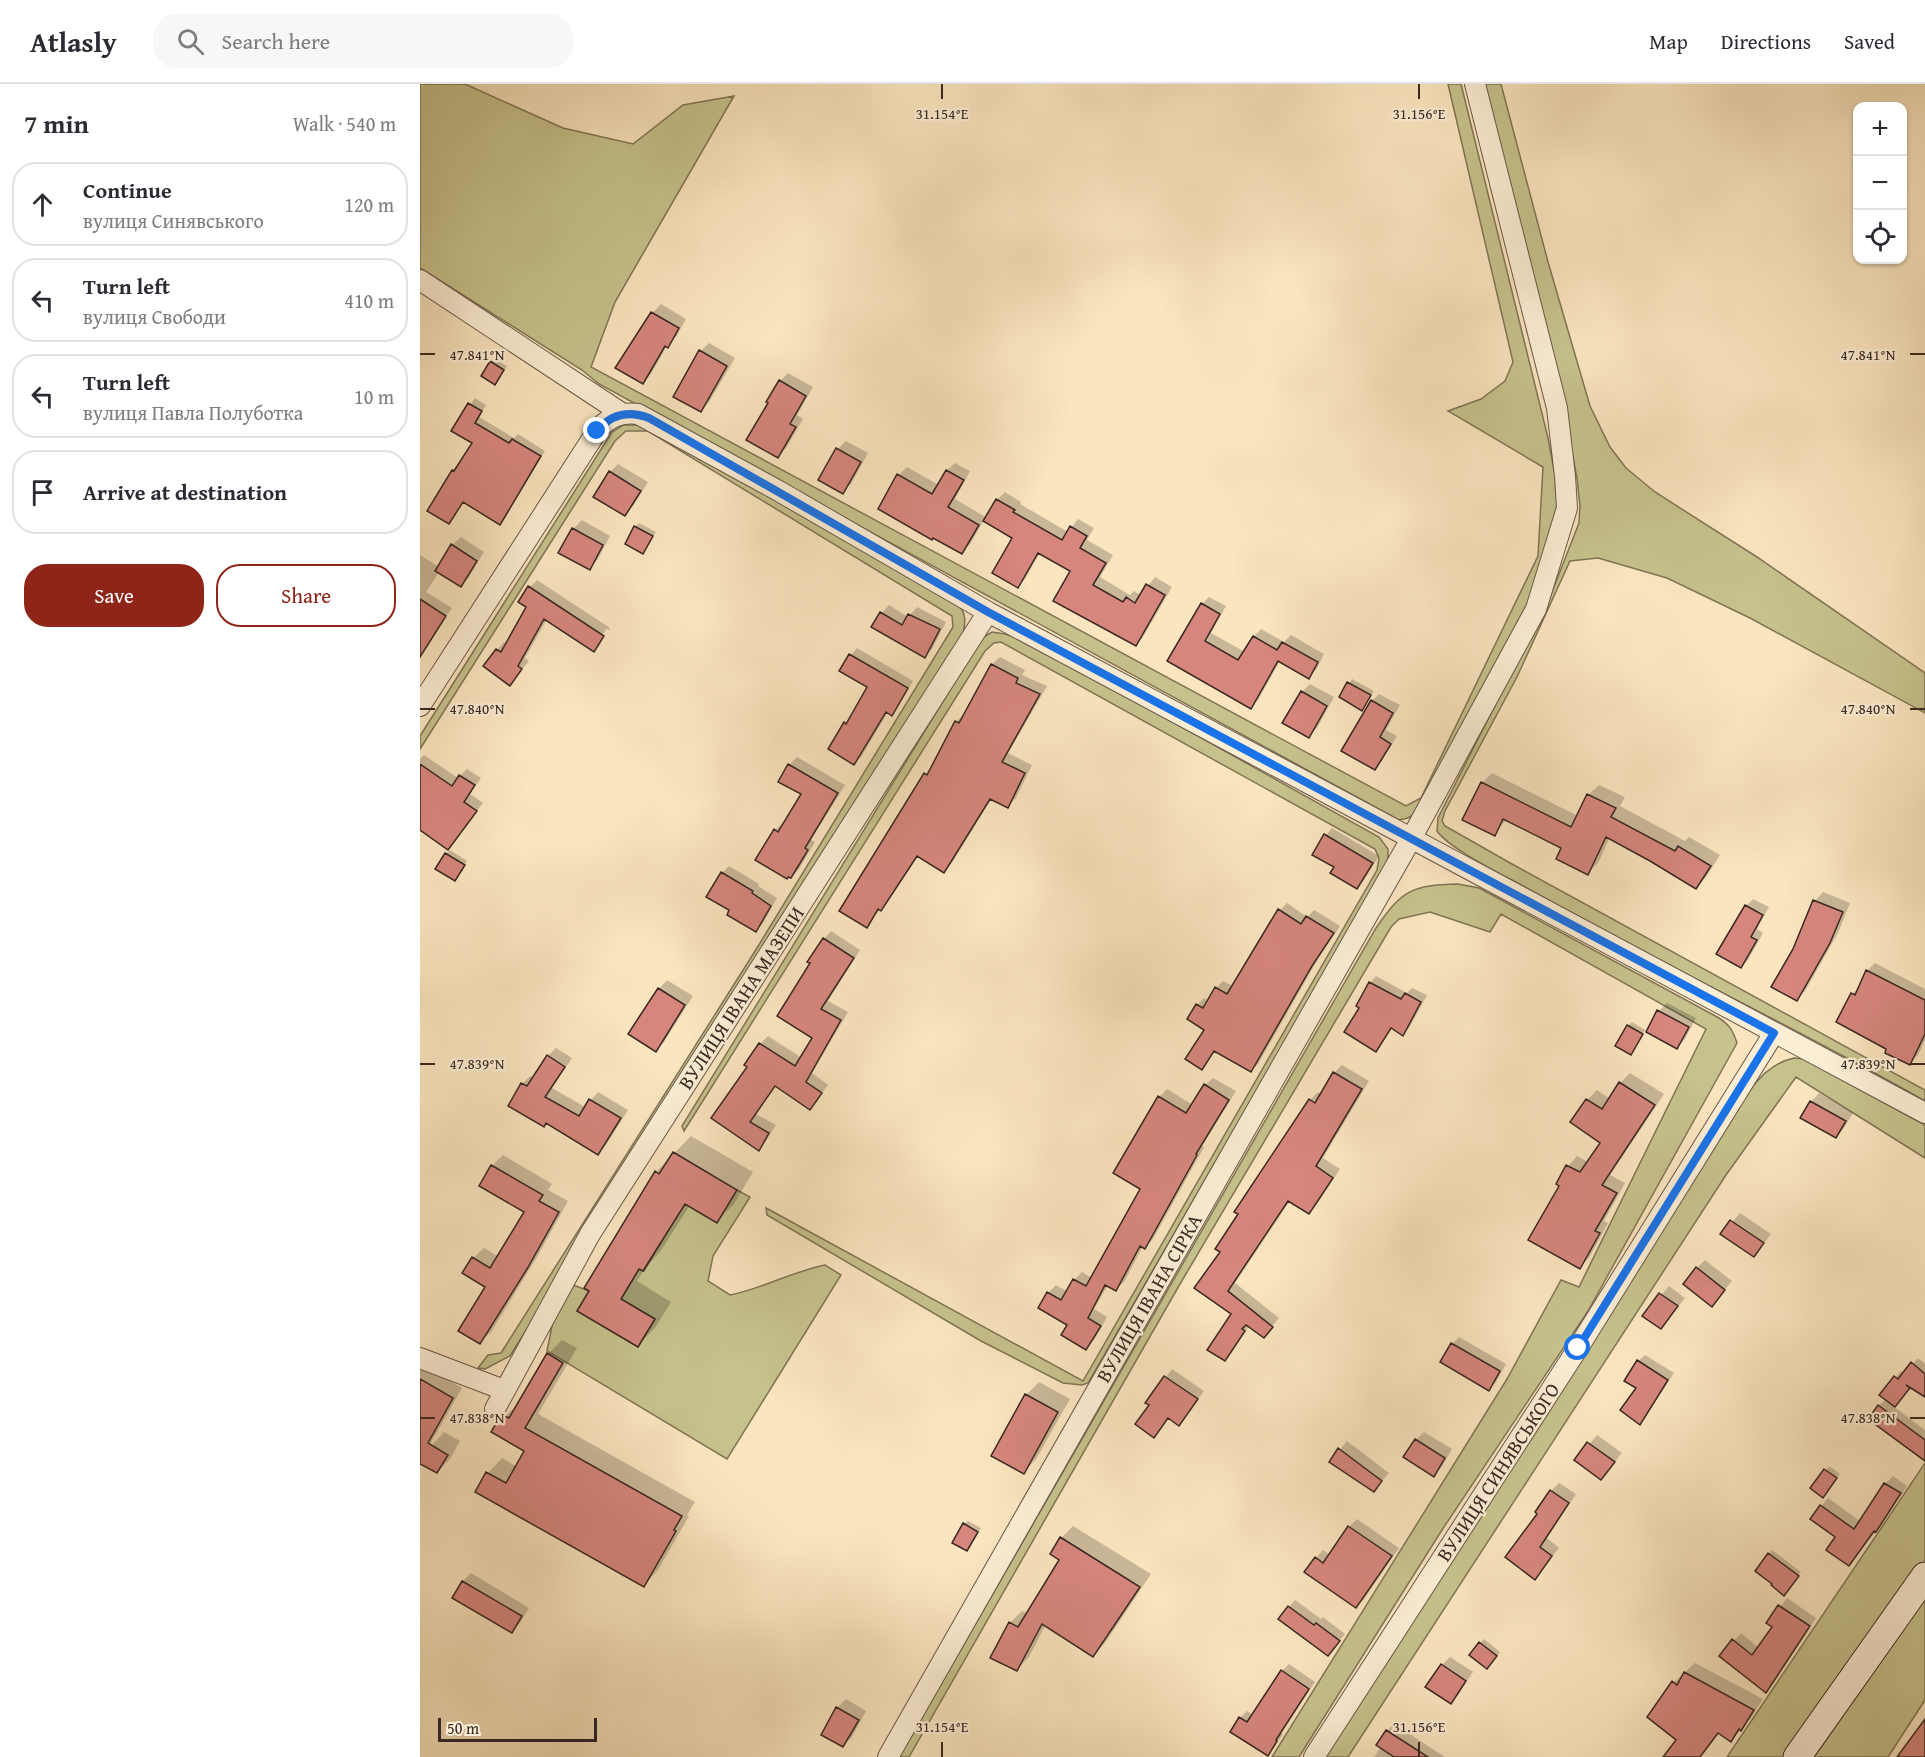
<!DOCTYPE html>
<meta charset="utf-8">
<style>
body{margin:0;font-family:"Gentium Book Plus",serif;background:#f7f7f7;color:#2b2b33}
.controls{position:absolute;right:18px;top:18px;display:grid;overflow:hidden;border-radius:12px;box-shadow:0 2px 4px #0004}
.controls button{width:54px;height:54px;display:grid;place-items:center;padding:0;border:0;border-bottom:2px solid #e1e1e2;background:#fff;color:#2b2b33;font:30px sans-serif}
.scale{position:absolute;left:18px;bottom:15px;width:159px;box-sizing:border-box;padding-left:6px;border:3px solid #392721;border-top:0;font-size:16px;line-height:21px;white-space:nowrap;color:#392721;-webkit-text-stroke:4px #fceed5;paint-order:stroke}
.stop{position:absolute;width:18px;height:18px;margin:-14px;border:4px solid #1a73e8;border-radius:50%;background:#fff}
.stop.end{background:#1a73e8;border-color:#fff;box-shadow:0 2px 6px #0008}
.list{margin:0;padding:0;list-style:none}
h2{display:flex;justify-content:space-between;align-items:center;height:78px;margin:0;padding:0 24px;font-size:26px}
h2 small{font-size:20px;font-weight:400;color:#7c7c81}
.list li{display:grid;grid-template-columns:39px 1fr auto;gap:18px;align-items:center;box-sizing:border-box;height:84px;margin:0 12px 12px;padding:0 12px;border:2px solid #e1e1e2;border-radius:24px}
.list b{display:block;font-size:22px;white-space:nowrap}
.list p{margin:0;font-size:20px;white-space:nowrap;color:#7c7c81}
.list em{font-size:20px;font-style:normal;color:#7c7c81}
.actions{display:flex;gap:12px;padding:18px 24px}
.actions a{flex:1;padding:14px 0;border:2px solid #8f2418;border-radius:24px;text-align:center;font-size:21px;color:#8f2418}
.actions .main{background:#8f2418;color:#fff}
.icon{flex:none;width:33px;height:33px;fill:none;stroke:currentColor;stroke-width:2;stroke-linecap:round;stroke-linejoin:round}
.map{position:relative;flex:none;width:1505px;height:1673px;overflow:hidden}
header{display:flex;align-items:center;gap:36px;box-sizing:border-box;height:84px;padding:0 30px;background:#fff;border-bottom:2px solid #e1e1e2}
header strong{font-size:28px}
nav{display:flex;gap:33px;margin-inline-start:auto;font-size:21px}
.search{width:420px;height:54px;background:#f7f7f7;display:flex;align-items:center;gap:15px;box-sizing:border-box;padding:0 21px;border-radius:24px;color:#7c7c81;font-size:22px}
main{display:flex}
aside{flex:1;background:#fff}
.map>svg:first-child{display:block}
.green{fill:#c6c28c;stroke:#807456;stroke-width:1.5}
.shadow{fill:#0003}
.building{fill:#d6867d;stroke:#392721;stroke-width:1.5}
.lines{fill:none;stroke-linecap:round;stroke-linejoin:round}
.street-casing{stroke:#695648;stroke-width:22}
.secondary-casing{stroke:#392721;stroke-width:29}
.street{stroke:#fceed5;stroke-width:20}
.secondary{stroke:#fceed5;stroke-width:27}
.route{stroke:#1a73e8;stroke-width:8}
.ticks{fill:none;stroke:#392721;stroke-width:2}
.labels{text-anchor:middle;stroke-width:4.5;stroke-linejoin:round;paint-order:stroke}
.street-label{font-size:20px;fill:#392721;stroke:#fceed5}
.ticks-label{font-size:15px;text-anchor:middle;fill:#392721;stroke:#fceed5;stroke-width:4.5;stroke-linejoin:round;paint-order:stroke}
</style>
<header>
<strong>Atlasly</strong>
<div class="search"><svg class="icon" aria-label="search" viewBox="0 0 24 24"><circle cx="10" cy="10" r="6"/><path d="M15 15l6 6"/></svg>Search here</div>
<nav><a>Map</a><a>Directions</a><a>Saved</a></nav>
</header>
<main>
<aside>
<h2>7 min<small>Walk · 540 m</small></h2>
<ul class="list">
<li><svg class="icon" aria-label="ahead" viewBox="0 0 24 24"><path d="M12 20V5M6 11l6-6 6 6"/></svg><div><b>Continue</b><p>вулиця Синявського</p></div><em>120 m</em></li>
<li><svg class="icon" aria-label="left" viewBox="0 0 24 24"><path d="M17 20v-9H6M10 6l-5 5 5 5"/></svg><div><b>Turn left</b><p>вулиця Свободи</p></div><em>410 m</em></li>
<li><svg class="icon" aria-label="left" viewBox="0 0 24 24"><path d="M17 20v-9H6M10 6l-5 5 5 5"/></svg><div><b>Turn left</b><p>вулиця Павла Полуботка</p></div><em>10 m</em></li>
<li><svg class="icon" aria-label="arrive" viewBox="0 0 24 24"><path d="M6 21V4h12l-3 4 3 4H6"/></svg><div><b>Arrive at destination</b></div></li>
</ul>
<div class="actions"><a class="main">Save</a><a>Share</a></div>
</aside>
<div class="map">
<svg width="1505" height="1673" viewBox="0 0 1505 1673">
<rect width="100%" height="100%" fill="#fae5bf"/>
<filter id="stains"><feTurbulence type="fractalNoise" baseFrequency=".00333" numOctaves="4"/><feColorMatrix values="0 0 0 0 .2 0 0 0 0 .09 0 0 0 0 .02 0 0 0 .5 -.17"/></filter>
<radialGradient id="worn" r=".72"><stop offset=".6" stop-color="#630" stop-opacity="0"/><stop offset="1" stop-color="#630" stop-opacity=".3"/></radialGradient>
<path class="green" d="M0,0H45L143,44L213,60L263,21L314,12L195,218L171,283L986,722L1001,714L1118,472L1123,383L1028,327L1061,315L1085,297L1093,278L1028,0H1041L1128,354L1139,413L1130,460L1111,515L999,727L988,734L979,736L179,300L162,286L0,184Z
M1060,0H1081L1128,178L1170,322L1190,363L1206,384L1235,408L1337,473L1505,589V629L1330,534L1247,494L1178,474L1150,477L1097,593L1025,727L1022,737L1025,742L1092,780L1505,1006V1017C1376,943 1241,881 1112,807C1090,794 1030,766 1017,747L1018,734L1130,513L1159,439L1160,422L1157,394L1143,322Z
M203,341H220L234,345L540,522C547,533 545,541 542,553L90,1272L65,1285L58,1284L68,1271L81,1269L337,864L533,543L532,532L228,347H206L195,357L0,665V652L192,348Z
M572,548L585,550L609,558L959,753L968,765V778L668,1299L662,1301L643,1299L561,1257L347,1131L346,1124L663,1297L957,786L959,774L955,765L581,558L574,559L565,567L264,1047L262,1042L562,554Z
M1038,800L1059,804L1299,934C1310,941 1313,947 1317,959L1168,1227L1022,1446L879,1673H852L1087,1295L1141,1196L1159,1203L1286,945L1081,830L1070,848L1010,828L979,835L971,843L760,1200L489,1673H479L956,844C982,806 992,801 1038,800Z
M1374,974L1384,975L1505,1041V1074L1376,993L1306,1091L928,1673H902L1324,1013C1338,995 1351,979 1374,974Z
M317,1106L330,1113L293,1172L288,1197L310,1211C344,1204 371,1188 405,1181L421,1191L307,1375L127,1267L134,1232L153,1201L169,1207L157,1227L218,1263L235,1235L201,1215L219,1185L224,1187L249,1145L260,1117Z
M1505,1379V1477L1368,1673H1307Z
M1505,1515V1616L1468,1673H1394Z"/>
<path class="shadow" d="M241,220L266,235L256,253L247,262L231,290L222,299L219,251L232,229Z
M289,259L315,274L289,318L280,327L281,267Z
M75,275L87,282L78,295L71,278Z
M368,289L393,303L377,331L383,335L366,364L357,372L360,297Z
M55,314L66,321L59,333L94,354L98,350L125,367L85,434L79,439L44,417L29,438L9,426L33,386L54,359L33,346Z
M426,357L448,369L431,400L422,408L418,365Z
M535,379L550,387L535,415L567,434L577,416L585,408L601,418L600,420L648,448L658,435L674,444L667,456L693,471L680,493L710,511L714,507L721,511L735,493L752,503L723,553L716,561L652,487L620,469L605,495L598,502L594,453L564,436L550,460L542,468L479,391L487,383L519,401L527,386Z
M198,380L228,398L213,422L205,430L190,388Z
M162,436L190,452L178,475L169,484L140,468L153,445Z
M219,439L236,448L223,468L215,443Z
M41,453L64,468L49,493L41,501L19,488L6,508L32,524L0,570V471L19,483L32,461Z
M117,496L190,544L181,559L189,546L186,545L178,560H181L174,566L127,535L105,574L109,577L89,600L77,566L84,558L87,560L108,523L110,503Z
M789,513L806,522L791,549L825,568L834,552L841,545L864,558L871,551L904,570L896,586L888,593L860,577L838,616L830,623L749,576L782,520Z
M469,521L488,533L497,523L526,538L512,565L505,572L453,543L462,529Z
M437,564L493,597L478,623L471,630L468,628L441,673L434,679L425,639L431,633L449,603L421,587L431,571Z
M580,573L605,586L602,591L627,602L588,669L612,681L596,714L588,722L572,714L532,779L524,787L499,771L468,817L446,842L505,690L514,682L536,638L544,630L572,580Z
M932,595L954,607L942,625L921,613Z
M890,600L914,613L897,644L888,652L882,608Z
M959,610L980,621L966,646L977,652L962,677L955,684L952,617Z
M4,671L38,694L47,685L61,694L50,710L63,719L28,764L0,744V675Z
M377,673L425,701L391,756L395,758L379,785L371,793L355,746L363,739L365,740L383,710L369,681Z
M1072,689L1158,732L1168,711L1179,701L1205,713L1200,722L1265,757L1269,753L1300,771L1286,793L1276,803L1190,753L1178,779L1168,789L1143,763L1087,735L1074,750L1062,699Z
M912,744L959,772L944,796L937,803L916,782L894,770L906,751Z
M30,766L47,777L35,795L26,770Z
M309,782L339,800L338,802L357,814L343,839L336,846L311,826L302,789Z
M1403,808L1430,819L1418,849L1385,907L1377,915L1374,866L1395,817Z
M1333,815L1349,823L1337,845L1343,849L1328,876L1321,883L1298,870L1326,822Z
M867,819L887,833L894,826L920,842L899,873L838,980L831,987L795,966L782,984L786,945L777,921L784,914L789,917L796,904L803,897L813,902L860,826Z
M411,847L440,866L408,917L428,928L392,989L408,1001L390,1024L356,1001L336,1030L356,1041L346,1057L339,1065L294,1034L329,983L326,981L340,960L348,952L382,974L394,953L392,879L404,855Z
M1455,879L1505,905V956L1498,971L1490,979L1468,965L1432,910L1441,902L1447,887Z
M956,892L987,909L992,904L1007,911L989,944L983,950L972,944L956,966L941,923L950,899Z
M247,896L273,912L244,958L236,966L210,950L239,905Z
M1247,919L1276,934L1265,955L1257,963L1239,927Z
M1212,938L1225,946L1211,969L1208,942Z
M136,964L152,974L132,1004L165,1023L178,1008L208,1026L186,1061L178,1069L102,1000L110,992L114,994L128,972Z
M922,981L949,997L903,1074L920,1085L897,1120L889,1128L870,1117L815,1199L859,1234L844,1252L829,1242L812,1268L805,1275L813,1230L776,1204L802,1168L890,1016L898,1008L902,1011L914,989Z
M1210,989L1244,1010L1190,1091L1205,1099L1184,1137L1188,1139L1169,1174L1159,1183L1141,1101L1148,1082L1157,1072L1168,1078L1182,1058L1167,1016L1177,1006L1190,1015L1200,999Z
M793,994L816,1007L782,1062L784,1063L733,1155L725,1163L723,1162L704,1198L696,1205L688,1201L674,1225L687,1233L674,1256L666,1264L628,1209L636,1201L648,1208L654,1196L662,1188L672,1194L722,1104L739,1013L747,1005L773,1021L785,1001Z
M1399,1009L1433,1029L1424,1044L1416,1052L1391,1018Z
M271,1052L333,1088L314,1120L297,1137L270,1121L240,1168L226,1183L217,1197L251,1218L235,1244L218,1261L159,1226L236,1088Z
M83,1071L132,1100L128,1106L148,1117L117,1173L71,1248L60,1258L67,1203L53,1174L64,1164L79,1173L106,1128L72,1082Z
M1320,1129L1351,1150L1334,1172L1302,1150Z
M1285,1176L1312,1197L1292,1221L1277,1184Z
M1249,1202L1265,1214L1241,1244L1224,1232Z
M1039,1253L1086,1280L1076,1298L1069,1305L1032,1260Z
M142,1256L157,1264L118,1330L275,1418L267,1431L269,1432L238,1486L224,1501L57,1407L68,1389L82,1374L97,1383L106,1366L79,1337L100,1319L128,1270Z
M1225,1271L1254,1289L1226,1332L1220,1339L1218,1277Z
M1498,1274L1505,1280V1311L1491,1302L1474,1323L1505,1346V1366L1459,1322L1466,1315L1461,1311L1481,1287L1484,1290Z
M0,1279L42,1304L10,1360L0,1370Z
M752,1285L784,1307L759,1340L749,1333L734,1352L731,1321L727,1318Z
M619,1298L650,1315L616,1375L604,1388L573,1371L606,1311Z
M24,1348L40,1357L30,1375L17,1388L1,1379L12,1361Z
M1004,1348L1032,1365L1022,1382L1013,1391L996,1356Z
M1177,1351L1202,1369L1181,1394L1156,1376Z
M927,1357L969,1389L954,1406L911,1377Z
M1409,1382L1420,1390L1406,1408L1392,1404Z
M1473,1392L1487,1402L1463,1439L1429,1480L1417,1453L1392,1434L1408,1414L1441,1438L1465,1400Z
M1139,1399L1156,1410L1127,1454L1139,1464L1115,1494L1119,1429L1131,1407Z
M937,1435L979,1464L944,1515L936,1522L896,1474L903,1466L910,1471L929,1443Z
M548,1437L561,1444L547,1466L544,1440Z
M653,1442L731,1490L685,1559L673,1571L626,1540L609,1573L597,1585L590,1539L602,1527L608,1530L641,1475V1454Z
M1352,1466L1381,1488L1367,1506L1349,1470Z
M51,1489L109,1524L100,1539L92,1547L43,1497Z
M1367,1514L1396,1534L1353,1600L1345,1607L1301,1571L1321,1549L1339,1564L1354,1543L1348,1539Z
M875,1516L901,1535L903,1533L925,1550L908,1570L869,1523Z
M1064,1555L1080,1568L1071,1580L1060,1559Z
M1030,1573L1053,1588L1039,1609L1031,1618L1022,1581Z
M1275,1579L1343,1615L1331,1634L1311,1656L1300,1648L1281,1673H1245L1258,1655L1229,1633L1254,1598Z
M869,1580L895,1598L861,1649L863,1650L854,1663L848,1670L820,1634L827,1627L833,1631L862,1587Z
M426,1615L446,1627L432,1653L423,1661L403,1650L417,1624Z
M974,1640L1025,1673H954L961,1663L967,1647Z"/>
<path class="building" d="M231,228L259,244L248,264L245,262L223,300L195,284Z
M279,266L307,282L281,328L253,313Z
M70,277L84,286L75,301L61,292Z
M359,296L386,312L370,340L376,343L358,374L326,356L348,319L346,318Z
M48,319L62,327L55,339L89,359L92,355L121,372L80,441L43,418L29,440L7,427L32,386L34,387L52,359L31,347Z
M416,364L441,378L423,410L398,396Z
M526,386L544,396L528,423L559,441L542,470L513,454L512,456L458,425L477,390L512,410Z
M189,387L221,407L205,432L173,413Z
M576,415L595,426L593,428L642,456L650,442L667,452L660,464L686,479L673,501L703,518L706,513L715,519L726,500L745,511L716,562L633,517L650,487L618,469L598,504L572,489L592,454L563,437Z
M214,442L233,452L223,470L205,460Z
M152,444L183,461L170,486L138,469Z
M31,460L57,477L41,503L15,487Z
M108,502L184,552L174,568L124,535L98,582L102,585L90,602L63,582L76,565L81,568L106,523L98,518Z
M0,515L26,532L0,573Z
M781,519L800,530L785,557L818,576L833,552L857,566L862,558L898,578L889,595L858,577L831,625L747,577Z
M460,528L482,541L488,530L520,545L505,574L451,543Z
M429,570L488,604L472,632L466,628L434,681L408,665L424,638L426,640L447,603L419,587Z
M571,580L598,594L596,599L620,610L582,678L605,689L588,724L570,715L524,789L497,772L461,827L458,825L447,844L419,827L504,689L507,691L535,637L539,639Z
M927,598L951,611L942,627L919,613Z
M881,607L907,622L889,654L862,639Z
M951,616L973,629L960,653L971,660L955,686L921,667Z
M0,680L32,702L39,691L55,701L44,718L57,727L28,766L0,746Z
M368,680L418,709L385,764L388,766L371,794L368,793L367,795L335,776L354,745L358,748L381,710L358,698Z
M1061,698L1151,743L1167,710L1196,724L1191,733L1255,767L1258,762L1291,782L1276,805L1230,777L1186,753L1168,791L1136,775L1141,764L1083,735L1075,752L1042,736Z
M904,750L953,779L937,805L910,789L914,783L892,771Z
M25,769L45,781L35,797L15,785Z
M301,788L333,807L332,809L351,822L336,848L307,831L309,826L286,813Z
M1393,816L1423,828L1410,859L1377,917L1351,903L1373,865Z
M1325,821L1343,831L1331,853L1337,856L1321,884L1296,870Z
M858,825L881,840L886,832L914,849L892,882L831,988L794,967L782,986L765,975L784,946L767,935L776,920L783,924L795,903L807,910Z
M403,854L434,874L401,925L421,936L386,998L402,1009L390,1026L355,1002L330,1038L349,1049L339,1067L291,1034L327,983L324,981L339,959L375,982L392,954L357,932L390,879L387,878Z
M1446,886L1505,916V950L1490,981L1465,969L1466,965L1416,938L1431,909L1435,911Z
M949,898L981,915L985,909L1001,918L983,952L971,944L956,968L924,948L939,924L936,922Z
M238,904L265,921L236,968L208,950Z
M1237,926L1269,943L1257,965L1226,948Z
M1207,941L1223,950L1211,971L1195,962Z
M127,971L145,983L125,1013L159,1032L169,1015L201,1034L178,1071L126,1039L124,1043L88,1022L101,999L107,1002Z
M913,988L942,1005L896,1082L913,1094L889,1130L868,1117L808,1207L853,1243L844,1254L826,1241L822,1245L825,1247L805,1277L787,1266L811,1230L774,1204L800,1168L795,1165L818,1130L814,1128L889,1015L895,1019Z
M1199,998L1235,1021L1182,1101L1197,1109L1175,1147L1180,1149L1160,1185L1108,1156L1139,1102L1136,1100L1146,1081L1160,1088L1180,1059L1150,1038L1166,1015L1182,1025Z
M784,1000L809,1016L776,1070L777,1071L725,1165L720,1162L696,1207L685,1201L668,1234L681,1242L666,1266L641,1251L647,1241L618,1224L627,1208L641,1216L653,1195L666,1202L720,1105L693,1089L738,1012L766,1029Z
M1390,1017L1426,1037L1416,1054L1380,1034Z
M253,1068L317,1106L297,1139L265,1120L223,1187L219,1185L201,1215L235,1235L218,1263L157,1227L169,1207L164,1204L235,1087L239,1090Z
M71,1081L123,1111L119,1117L139,1128L107,1185L60,1260L38,1247L65,1203L42,1189L52,1173L70,1184L104,1128L59,1102Z
M1310,1136L1344,1159L1334,1173L1300,1150Z
M1276,1183L1305,1206L1292,1223L1263,1200Z
M1239,1209L1258,1222L1241,1245L1222,1232Z
M1031,1259L1080,1287L1069,1307L1020,1278Z
M127,1269L143,1279L105,1344L262,1432L254,1446L256,1447L224,1503L55,1408L66,1388L86,1399L104,1367L71,1348L78,1336L85,1332L89,1334Z
M1217,1276L1248,1296L1220,1341L1200,1326L1216,1304L1204,1297Z
M1491,1278L1505,1290V1313L1486,1301L1490,1304L1475,1323L1459,1311L1474,1292L1478,1295Z
M744,1292L778,1315L759,1342L748,1334L734,1354L715,1340L729,1321L725,1319Z
M0,1295L33,1314L8,1359L28,1371L17,1389L0,1380Z
M605,1310L638,1328L604,1390L571,1372Z
M1458,1321L1505,1356V1377L1448,1335Z
M995,1355L1025,1374L1014,1393L983,1373Z
M1167,1358L1195,1378L1181,1396L1154,1376Z
M918,1364L962,1397L954,1408L909,1378Z
M1404,1385L1417,1394L1403,1414L1390,1404Z
M1464,1399L1481,1409L1456,1448L1454,1447L1429,1482L1406,1466L1415,1453L1390,1435L1400,1421L1434,1445Z
M1130,1406L1149,1419L1120,1463L1132,1472L1115,1496L1085,1473L1117,1430L1115,1428Z
M543,1439L558,1448L547,1467L532,1459Z
M928,1442L972,1472L936,1524L884,1488L895,1473L903,1479Z
M640,1453L720,1503L673,1573L622,1540L597,1587L570,1574L589,1538L598,1543L639,1476L630,1470Z
M1348,1469L1379,1492L1364,1512L1351,1501L1352,1500L1335,1487Z
M42,1497L102,1532L92,1549L32,1514Z
M1358,1521L1390,1542L1346,1609L1299,1572L1312,1555L1332,1571L1352,1543L1346,1539Z
M868,1522L894,1541L896,1539L920,1557L908,1572L858,1535Z
M1059,1558L1077,1572L1067,1585L1049,1571Z
M1021,1580L1046,1597L1031,1620L1005,1603Z
M861,1586L889,1605L856,1656L857,1657L848,1672L810,1648L819,1633L827,1638Z
M1264,1588L1334,1626L1321,1647L1319,1645L1311,1658L1298,1649L1280,1673H1243L1256,1656L1227,1633L1252,1597L1257,1601Z
M416,1623L439,1636L423,1663L401,1651Z
M1505,1635V1673H1477Z
M966,1646L1008,1673H974L956,1661Z"/>
<g class="lines">
<defs>
<path id="street" d="M0,196L203,330
M0,622L177,347C188,333 201,328 218,330L357,406L568,528L1505,1029
M0,1274L84,1306
M75,1325L170,1150L568,528
M468,1673L991,755L1116,525L1147,424L1145,392L1137,324L1055,0
M894,1673L1158,1264L1354,949"/>
<path id="secondary" d="M1377,1673L1505,1492"/>
</defs>
<use href="#street" class="street-casing"/>
<use href="#secondary" class="secondary-casing"/>
<use href="#street" class="street"/>
<use href="#secondary" class="secondary"/>
</g>
<g class="lines">
<path class="route" d="M177,347C191,330 208,326 229,334L568,528L1354,949L1158,1264"/>
</g>
<path class="ticks" d="M522,0V15M999,0V15M0,270H15M1490,270H1505M0,625H15M1490,625H1505M0,980H15M1490,980H1505M0,1334H15M1490,1334H1505M522,1658V1673M999,1658V1673"/>
<g class="labels">
<g class="street-label">
<text transform="translate(321 914) rotate(-57)" y="7">ВУЛИЦЯ ІВАНА МАЗЕПИ</text>
<text transform="translate(729 1214) rotate(-60)" y="7">ВУЛИЦЯ ІВАНА СІРКА</text>
<text transform="translate(1078 1388) rotate(-57)" y="7">ВУЛИЦЯ СИНЯВСЬКОГО</text>
</g>
</g>
<g class="ticks-label">
<text x="522" y="35">31.154°E</text>
<text x="999" y="35">31.156°E</text>
<text x="57" y="276">47.841°N</text>
<text x="1448" y="276">47.841°N</text>
<text x="57" y="630">47.840°N</text>
<text x="1448" y="630">47.840°N</text>
<text x="57" y="985">47.839°N</text>
<text x="1448" y="985">47.839°N</text>
<text x="57" y="1339">47.838°N</text>
<text x="1448" y="1339">47.838°N</text>
<text x="522" y="1648">31.154°E</text>
<text x="999" y="1648">31.156°E</text>
</g>
<rect width="100%" height="100%" filter="url(#stains)"/>
<rect width="100%" height="100%" fill="url(#worn)"/>
</svg>
<div class="controls">
<button>+</button>
<button>−</button>
<button><svg class="icon" aria-label="locate" viewBox="0 0 24 24"><circle cx="12" cy="12" r="6"/><path d="M12 2v4M12 18v4M2 12h4M18 12h4"/></svg></button>
</div>
<div class="scale">50 m</div>
<div class="stop" style="left:1158px;top:1264px"></div>
<div class="stop end" style="left:177px;top:347px"></div>
</div>
</main>
